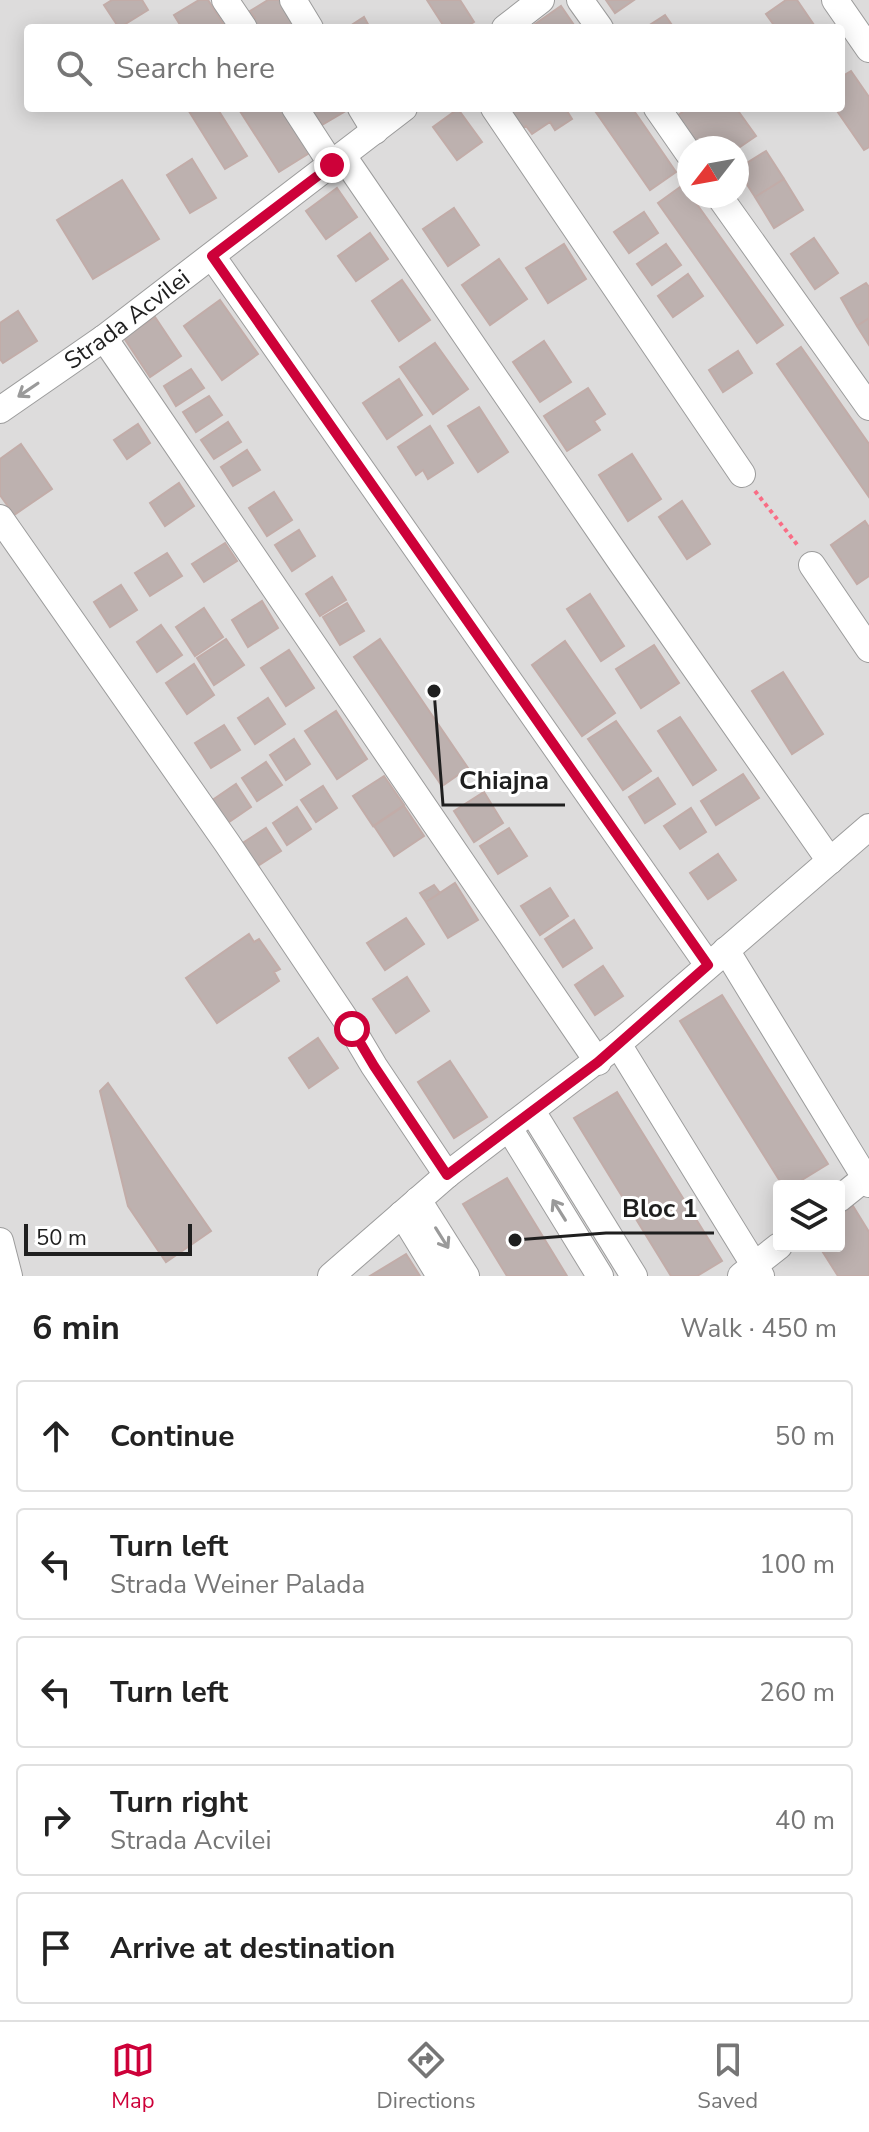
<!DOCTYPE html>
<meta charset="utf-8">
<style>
body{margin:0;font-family:"Nunito Sans",sans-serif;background:#f6f6f6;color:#222}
.controls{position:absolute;right:24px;bottom:24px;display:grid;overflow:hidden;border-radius:8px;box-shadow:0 4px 20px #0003}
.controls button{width:72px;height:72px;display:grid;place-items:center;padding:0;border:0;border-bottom:2px solid #e0e0e0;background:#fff;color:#222;font:40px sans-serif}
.compass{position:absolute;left:677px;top:136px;width:72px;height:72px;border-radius:50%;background:#fff;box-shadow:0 4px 20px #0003;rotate:239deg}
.scale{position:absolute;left:24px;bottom:20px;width:168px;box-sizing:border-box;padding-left:8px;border:4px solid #1f1f1f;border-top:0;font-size:22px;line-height:28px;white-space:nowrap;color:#1f1f1f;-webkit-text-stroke:6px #fff;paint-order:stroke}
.stop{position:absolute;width:24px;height:24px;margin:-18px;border:6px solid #cd0139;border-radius:50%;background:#fff}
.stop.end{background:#cd0139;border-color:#fff;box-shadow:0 2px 8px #0008}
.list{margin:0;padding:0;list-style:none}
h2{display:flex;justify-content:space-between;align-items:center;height:104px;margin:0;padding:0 32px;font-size:34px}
h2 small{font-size:26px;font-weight:400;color:#767676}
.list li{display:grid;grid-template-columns:52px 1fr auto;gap:24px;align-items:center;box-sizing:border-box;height:112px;margin:0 16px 16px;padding:0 16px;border:2px solid #e0e0e0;border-radius:8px}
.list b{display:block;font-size:30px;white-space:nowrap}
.list p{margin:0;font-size:26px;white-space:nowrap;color:#767676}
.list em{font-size:26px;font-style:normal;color:#767676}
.icon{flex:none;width:44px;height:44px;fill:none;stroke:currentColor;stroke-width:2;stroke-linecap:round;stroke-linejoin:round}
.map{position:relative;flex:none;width:869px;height:1276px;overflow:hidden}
.search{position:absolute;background:#fff;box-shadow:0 4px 20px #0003;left:24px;right:24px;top:24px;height:88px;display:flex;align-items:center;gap:20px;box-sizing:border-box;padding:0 28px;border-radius:8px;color:#767676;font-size:30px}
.sheet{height:744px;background:#fff}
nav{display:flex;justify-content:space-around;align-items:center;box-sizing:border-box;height:112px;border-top:2px solid #e0e0e0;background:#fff;font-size:22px;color:#767676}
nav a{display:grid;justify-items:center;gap:4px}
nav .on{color:#cd0139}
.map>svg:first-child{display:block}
.residential{fill:#dddcdc;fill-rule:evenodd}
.building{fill:#bdb1af;stroke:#c2aca8;stroke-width:2}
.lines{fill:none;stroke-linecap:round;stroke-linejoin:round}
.minor-casing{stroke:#9c9c9c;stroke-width:28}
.path{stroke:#f96d85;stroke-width:4;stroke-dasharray:4 4;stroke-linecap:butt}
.minor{stroke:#fff;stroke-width:26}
.oneway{stroke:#9a9a9a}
.route{stroke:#cd0139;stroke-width:10}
.labels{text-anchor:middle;stroke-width:6;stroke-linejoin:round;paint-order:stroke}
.street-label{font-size:24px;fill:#1f1f1f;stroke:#fff}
.leader{fill:none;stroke:#1f1f1f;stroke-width:3}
.callout-dot{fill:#1f1f1f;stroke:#fff;stroke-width:3}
.callout-label{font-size:26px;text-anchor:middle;font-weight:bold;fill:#1f1f1f;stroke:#fff;stroke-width:6;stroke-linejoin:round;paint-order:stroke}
</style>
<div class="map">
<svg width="869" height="1276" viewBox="0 0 869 1276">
<rect width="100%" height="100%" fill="#f0eae6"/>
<path class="residential" d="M0,0H869V1276H0ZM28,28H841V108H28ZM689,148H737V196H689ZM779,1186H839V1246H779Z"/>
<path class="building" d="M112,0H142L148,10L119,28L104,5Z
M199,0H208L226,28H182L174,15Z
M268,0H279L297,28H254L250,22L255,18L250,11Z
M427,0H460L474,22L464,28H445Z
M606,0H634L615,13Z
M786,0H797L814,25L809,28H776L766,14Z
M561,6L576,28H537L535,24Z
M665,15L674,28H645Z
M364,17L370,28H347Z
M851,71L869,97V147L864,150L835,108H841V77Z
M187,108H217L247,156L225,169Z
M238,108H283L311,152L279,172Z
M305,108H348L349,109L322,125L317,117L312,119Z
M508,108H565L572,119L555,130L550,122L532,134L526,126L521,129Z
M593,108H632L676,172L650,190Z
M688,108H736L756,136L737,149L699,148L677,116Z
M458,109L482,142L457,160L433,127Z
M766,151L784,179L755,197L737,169Z
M192,159L216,198L190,213L167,175Z
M784,179L803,210L774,228L755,197Z
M122,180L159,239L93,279L57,220Z
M683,185L689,196H691L783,325L757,343L658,203Z
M337,188L357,217L326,239L306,211Z
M454,208L479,245L448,266L423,229Z
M644,212L658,233L629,253L614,232Z
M370,233L388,259L356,281L338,256Z
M814,238L838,273L815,289L791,254Z
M564,244L586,279L548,303L526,268Z
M666,244L681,265L652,285L637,264Z
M499,259L527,299L490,325L462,285Z
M688,274L703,296L673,317L658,296Z
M402,280L430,320L399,341L372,301Z
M866,283L869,287V318L857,326L841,298Z
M220,300L258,354L222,380L184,326Z
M18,311L37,341L3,363L0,359V323Z
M155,317L181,356L150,377L124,338Z
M869,318V345L857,326Z
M544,341L571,382L540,402L513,362Z
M435,343L468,389L433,414L400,367Z
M801,347L869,444V497L777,364Z
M738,351L752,373L723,392L709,370Z
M191,369L204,388L176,406L164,386Z
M399,379L422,415L387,439L363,403Z
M588,388L605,414L594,421L600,430L567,451L544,416Z
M209,396L222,415L196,432L183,412Z
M479,407L508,452L478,472L448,426Z
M228,422L241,442L214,459L201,440Z
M138,424L150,443L127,459L114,440Z
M430,426L453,463L428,479L423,470L416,475L398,447Z
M21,444L52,489L14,515L0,495V459Z
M247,450L260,470L233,486L221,467Z
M632,454L661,499L628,521L599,475Z
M179,483L194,506L165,526L150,503Z
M274,492L292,520L267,536L249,508Z
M682,501L710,544L687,559L659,517Z
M865,521L869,527V576L857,584L831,545Z
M299,530L315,556L292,571L275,545Z
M225,543L237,561L204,582L192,564Z
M167,553L182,576L150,596L135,573Z
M332,577L346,600L320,616L306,594Z
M121,585L137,610L110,627L94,602Z
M590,594L624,646L601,661L567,609Z
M262,601L278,628L248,647L232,620Z
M347,603L364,631L340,645L323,617Z
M204,608L223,637L195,656L176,627Z
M161,625L182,655L157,672L137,642Z
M226,639L244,665L214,685L197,658Z
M380,639L468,768L442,786L354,657Z
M565,641L615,713L582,736L532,665Z
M654,645L679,683L641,708L616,669Z
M289,650L314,688L286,706L261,668Z
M194,664L214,695L187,714L166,683Z
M783,672L823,734L792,754L752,691Z
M268,698L285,724L255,744L238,718Z
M336,711L367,759L337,779L305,731Z
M680,717L716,770L693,785L658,731Z
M616,721L651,771L623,790L588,739Z
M224,725L240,750L211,768L195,743Z
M294,739L310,764L286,780L270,755Z
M266,762L282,785L257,801L242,778Z
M743,774L759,798L716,825L701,801Z
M384,776L404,805L373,826L353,796Z
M658,778L675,804L645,823L629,797Z
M236,784L251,807L226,824L211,801Z
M323,786L337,808L316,822L301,800Z
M484,792L503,823L474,842L454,811Z
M404,806L424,836L394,856L374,826Z
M297,807L311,829L287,845L273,823Z
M691,808L706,832L680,849L664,826Z
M266,828L281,851L256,867L241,844Z
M509,828L527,856L498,874L480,846Z
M718,854L736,880L708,899L690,873Z
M455,883L478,920L448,938L426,902Z
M434,885L440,893L426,902L420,893Z
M550,888L568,916L540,935L521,906Z
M406,918L424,944L385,970L367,943Z
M574,920L592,948L563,967L545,939Z
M249,934L254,942L259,939L280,969L274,972L279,981L217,1023L186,978Z
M603,966L623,996L595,1015L575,985Z
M407,977L429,1011L396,1033L373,999Z
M722,995L828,1164L792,1186H783L680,1021Z
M318,1038L338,1068L309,1088L289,1058Z
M450,1061L487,1117L454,1138L418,1082Z
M108,1083L211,1231L166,1262L128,1206L100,1091Z
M617,1092L722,1261L697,1276H671L574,1118Z
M507,1178L567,1276H507L463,1204Z
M853,1206L869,1232V1276H838L819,1246H839V1215Z
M406,1254L420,1276H370Z"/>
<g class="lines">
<defs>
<g id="minor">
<path d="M225,0L244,28"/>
<path d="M293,0L310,28"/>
<path d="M580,0L600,28"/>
<path d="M835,0L869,49"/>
<path d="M505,28L541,0"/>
<path d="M295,108L332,165"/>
<path d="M361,108L375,131"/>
<path d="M494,108L742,474"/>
<path d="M657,108L689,154"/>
<path d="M343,156L623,565L830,861"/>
<path d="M719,196L869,407"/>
<path d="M212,256L708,965"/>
<path d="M104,338L598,1062"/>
<path id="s1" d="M0,410L104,338L404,108"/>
<path d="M0,518L227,843L352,1029L374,1066L447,1175"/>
<path d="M812,565L869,649"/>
<path d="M726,950L869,1184"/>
<path d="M618,1044L761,1276"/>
<path d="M532,1111L634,1276"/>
<path d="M509,1128L600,1276"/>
<path d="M839,1199L865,1178"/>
<path d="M418,1200L466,1276"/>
<path d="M402,1214L440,1276"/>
<path d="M0,1241L9,1276"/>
<path d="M331,1276L447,1175L618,1044L869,827"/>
<path d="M741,1276L779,1246"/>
</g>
</defs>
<use href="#minor" class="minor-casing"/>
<path class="path" d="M755,491L799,547"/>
<use href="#minor" class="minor"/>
</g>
<defs><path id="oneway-shaft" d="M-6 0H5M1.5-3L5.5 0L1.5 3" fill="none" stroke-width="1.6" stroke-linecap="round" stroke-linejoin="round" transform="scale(2)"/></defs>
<g class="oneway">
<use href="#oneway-shaft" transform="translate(28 390) rotate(146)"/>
<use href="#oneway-shaft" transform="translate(559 1210) rotate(-122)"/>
<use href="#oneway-shaft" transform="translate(442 1238) rotate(58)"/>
</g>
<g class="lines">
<path class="route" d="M332,165L212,256L708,965L598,1062L447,1175L374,1066L352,1029"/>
</g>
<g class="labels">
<g class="street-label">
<text dy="8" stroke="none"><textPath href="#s1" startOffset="156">Strada Acvilei</textPath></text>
</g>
</g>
<path class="leader" d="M434 691L443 805H565M515 1240L606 1233H714"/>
<g class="callout-dot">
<circle cx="434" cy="691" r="8"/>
<circle cx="515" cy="1240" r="8"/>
</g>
<g class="callout-label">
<text x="504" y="789">Chiajna</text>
<text x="660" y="1217">Bloc 1</text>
</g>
</svg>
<div class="controls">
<button><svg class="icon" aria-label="layers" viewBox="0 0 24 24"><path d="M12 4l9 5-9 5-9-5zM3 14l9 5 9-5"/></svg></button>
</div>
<svg class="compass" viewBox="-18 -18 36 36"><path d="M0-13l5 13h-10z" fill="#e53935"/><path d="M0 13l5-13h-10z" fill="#767676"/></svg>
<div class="scale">50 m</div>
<div class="stop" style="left:352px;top:1029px"></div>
<div class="stop end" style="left:332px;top:165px"></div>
<div class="search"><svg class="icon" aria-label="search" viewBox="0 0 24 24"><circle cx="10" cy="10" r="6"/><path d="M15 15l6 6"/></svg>Search here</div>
</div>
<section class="sheet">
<h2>6 min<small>Walk · 450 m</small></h2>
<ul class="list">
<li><svg class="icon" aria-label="ahead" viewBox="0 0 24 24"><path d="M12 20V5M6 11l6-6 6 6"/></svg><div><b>Continue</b></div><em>50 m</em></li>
<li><svg class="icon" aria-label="left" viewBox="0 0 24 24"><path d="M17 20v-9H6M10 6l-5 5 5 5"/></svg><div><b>Turn left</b><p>Strada Weiner Palada</p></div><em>100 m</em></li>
<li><svg class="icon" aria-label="left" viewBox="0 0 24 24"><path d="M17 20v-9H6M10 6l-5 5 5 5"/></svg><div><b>Turn left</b></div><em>260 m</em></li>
<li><svg class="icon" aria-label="right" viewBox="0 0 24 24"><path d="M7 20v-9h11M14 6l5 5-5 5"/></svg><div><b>Turn right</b><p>Strada Acvilei</p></div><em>40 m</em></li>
<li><svg class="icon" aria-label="arrive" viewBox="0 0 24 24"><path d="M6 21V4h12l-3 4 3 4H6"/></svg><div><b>Arrive at destination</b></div></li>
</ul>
</section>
<nav>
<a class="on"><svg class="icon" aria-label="map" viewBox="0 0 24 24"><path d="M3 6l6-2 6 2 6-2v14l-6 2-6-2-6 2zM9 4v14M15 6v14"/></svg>Map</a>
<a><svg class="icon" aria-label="directions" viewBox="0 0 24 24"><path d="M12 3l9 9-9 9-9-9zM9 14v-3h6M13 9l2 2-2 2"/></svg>Directions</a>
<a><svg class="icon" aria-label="saved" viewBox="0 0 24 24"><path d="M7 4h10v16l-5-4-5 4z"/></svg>Saved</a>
</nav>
